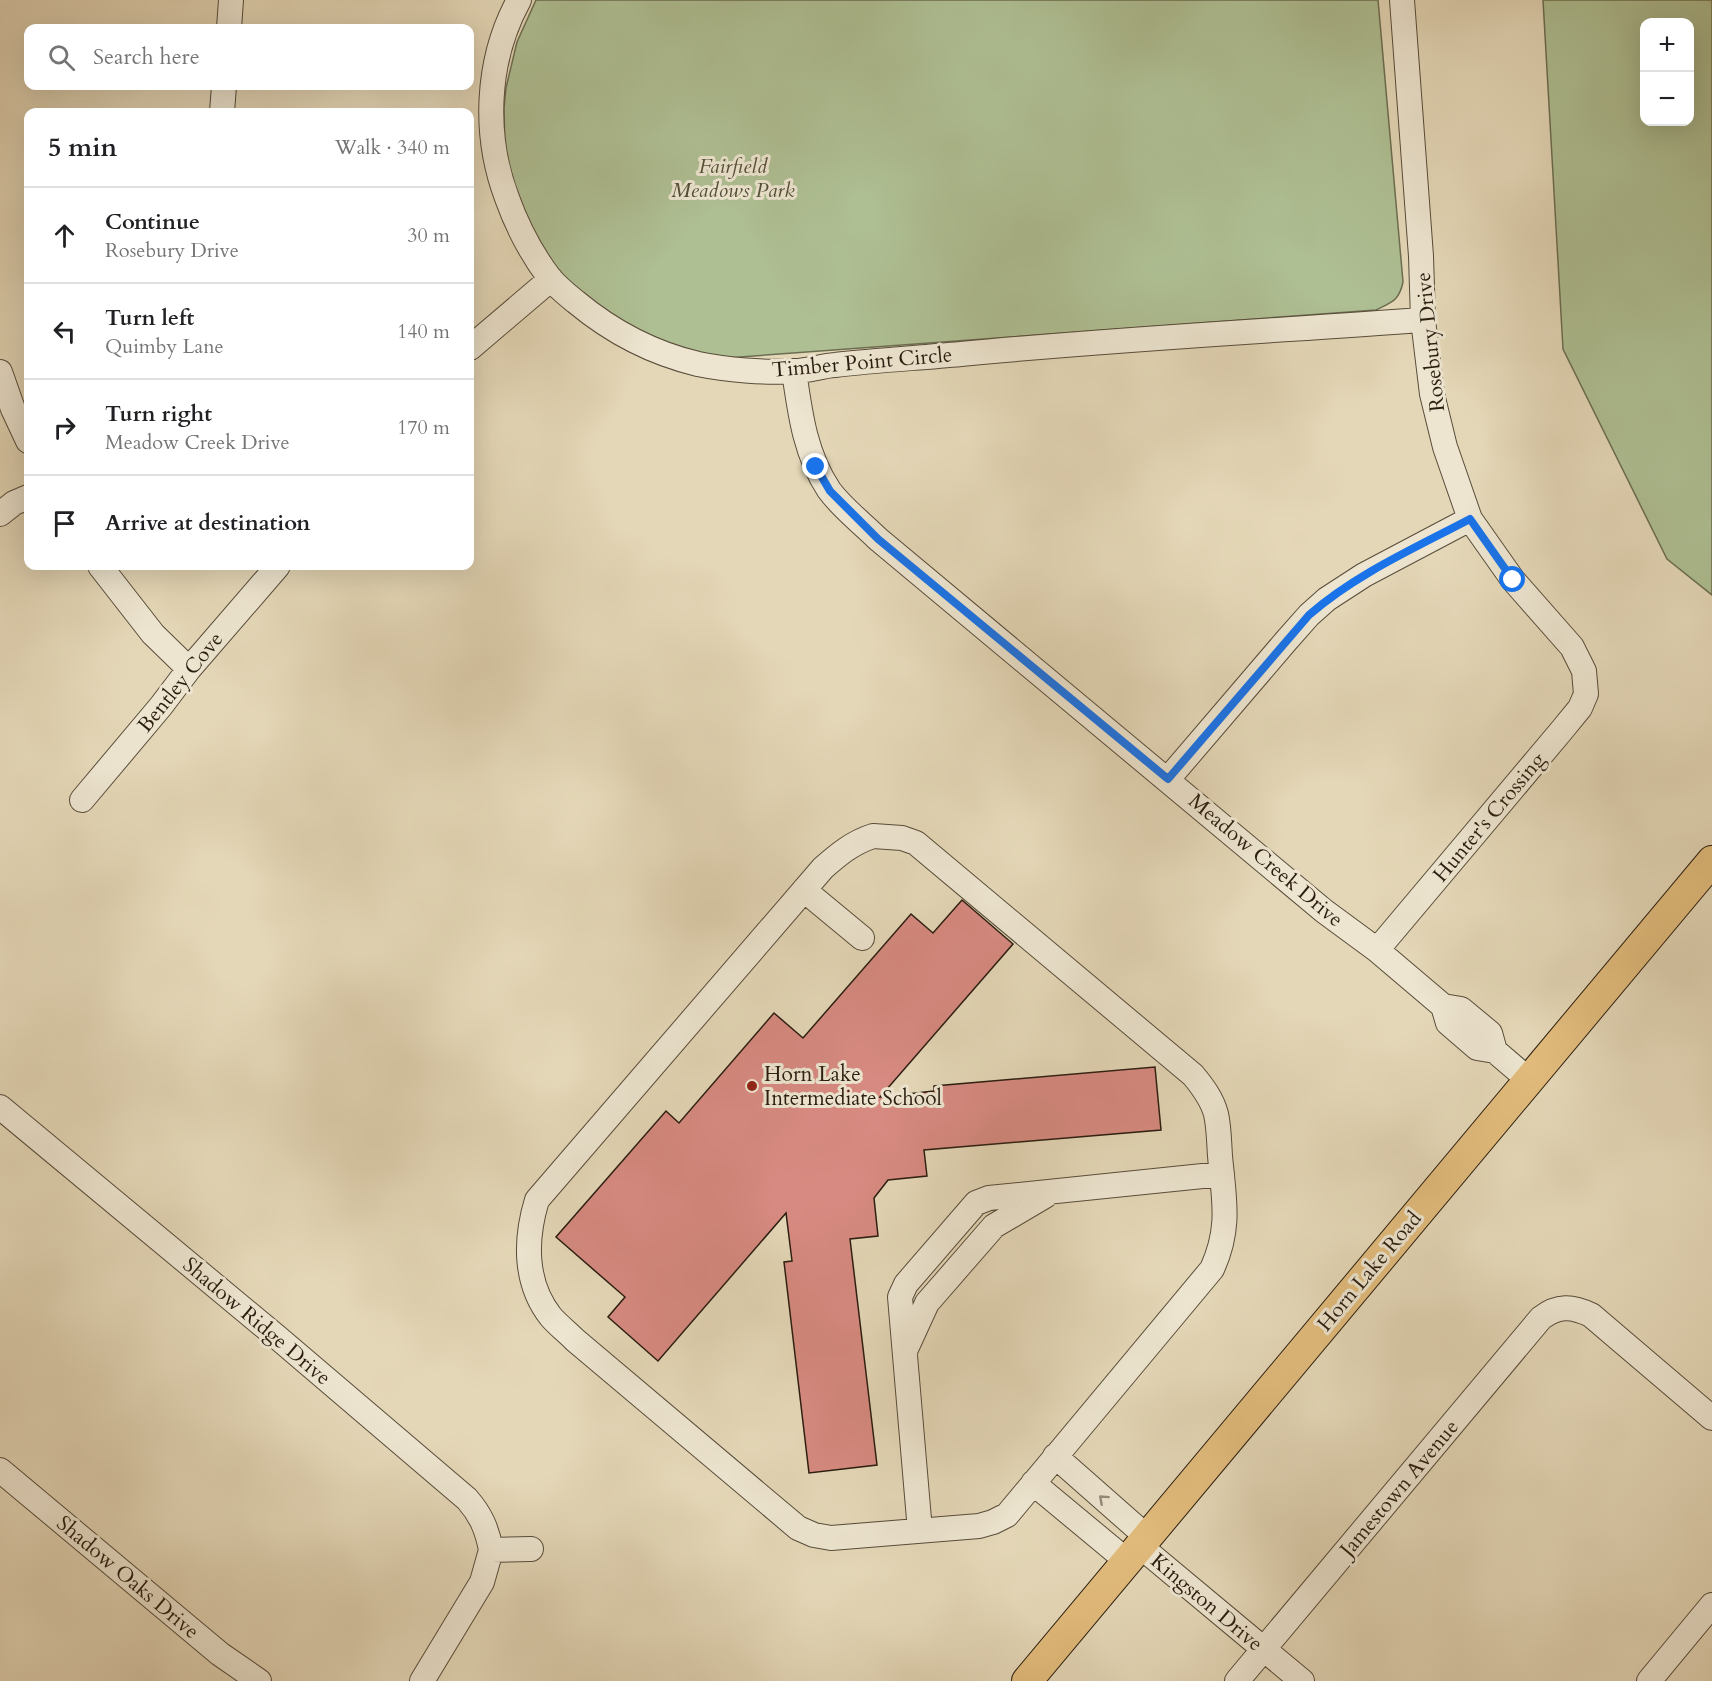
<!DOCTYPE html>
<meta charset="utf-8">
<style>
body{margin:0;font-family:Cardo,serif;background:#f2f2f2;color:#202124}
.controls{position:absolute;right:18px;top:18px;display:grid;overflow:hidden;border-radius:12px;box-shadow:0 6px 24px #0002}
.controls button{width:54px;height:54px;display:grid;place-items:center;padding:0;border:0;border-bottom:2px solid #e0e0e0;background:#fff;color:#202124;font:30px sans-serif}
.stop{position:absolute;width:18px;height:18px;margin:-14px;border:4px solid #1a73e8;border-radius:50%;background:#fff}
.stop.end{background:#1a73e8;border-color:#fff;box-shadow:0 2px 6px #0008}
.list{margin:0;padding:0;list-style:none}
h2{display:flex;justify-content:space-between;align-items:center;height:78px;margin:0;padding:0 24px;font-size:26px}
h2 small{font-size:20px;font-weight:400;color:#757577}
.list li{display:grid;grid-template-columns:39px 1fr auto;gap:18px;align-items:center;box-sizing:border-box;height:96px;padding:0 24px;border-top:2px solid #e0e0e0}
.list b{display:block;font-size:22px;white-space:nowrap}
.list p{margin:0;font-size:20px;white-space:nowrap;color:#757577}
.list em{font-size:20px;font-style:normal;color:#757577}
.icon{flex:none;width:33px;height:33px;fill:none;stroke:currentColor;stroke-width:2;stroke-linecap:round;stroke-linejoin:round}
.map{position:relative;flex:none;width:1712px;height:1681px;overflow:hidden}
.search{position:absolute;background:#fff;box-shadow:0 6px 24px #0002;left:24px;top:24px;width:450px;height:66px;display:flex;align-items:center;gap:15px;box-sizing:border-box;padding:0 21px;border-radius:12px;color:#757577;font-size:22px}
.panel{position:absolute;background:#fff;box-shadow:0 6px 24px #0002;left:24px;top:108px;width:450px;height:462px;border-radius:12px}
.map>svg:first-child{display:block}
.green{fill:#aebf93;stroke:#6c6e52;stroke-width:1.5;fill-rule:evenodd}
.building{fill:#d78a81;stroke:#2a1d10;stroke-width:1.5}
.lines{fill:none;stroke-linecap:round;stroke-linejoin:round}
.minor-casing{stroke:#584c3a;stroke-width:26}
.major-casing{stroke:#2a1d10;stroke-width:32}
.minor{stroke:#ede5d0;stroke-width:24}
.major{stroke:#e2bc7c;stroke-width:30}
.oneway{stroke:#958b7a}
.route{stroke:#1a73e8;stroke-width:8}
.poi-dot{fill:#8f2418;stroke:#ede5d0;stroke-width:2}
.labels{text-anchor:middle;stroke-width:6;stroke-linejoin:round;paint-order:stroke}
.park-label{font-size:21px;font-style:italic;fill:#524e37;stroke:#ede5d0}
.street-label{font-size:21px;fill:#2a1d10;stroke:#ede5d0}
.poi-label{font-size:21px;fill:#2a1d10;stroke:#ede5d0;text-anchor:start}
</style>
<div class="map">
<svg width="1712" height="1681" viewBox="0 0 1712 1681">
<rect width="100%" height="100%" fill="#e4d7b7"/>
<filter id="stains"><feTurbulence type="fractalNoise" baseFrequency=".00333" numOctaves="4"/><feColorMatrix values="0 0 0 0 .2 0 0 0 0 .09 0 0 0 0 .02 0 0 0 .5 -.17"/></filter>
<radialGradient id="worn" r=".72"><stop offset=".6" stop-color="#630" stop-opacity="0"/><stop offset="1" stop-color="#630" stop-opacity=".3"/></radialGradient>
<path class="green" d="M536,0H1378L1403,282C1399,301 1392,302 1376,310L726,358L700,355L617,323L556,269L527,225L505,152L504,108L506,88L517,42Z
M1543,0H1712V595L1667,559L1563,349ZM1690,22V122H1644V22Z"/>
<path class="building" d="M962,900L1013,944L880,1097L934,1091V1086L1155,1067L1161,1130L924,1150L927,1176L888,1180L874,1198L878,1236L850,1239L877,1465L809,1473L784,1262L792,1261L786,1213L658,1361L608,1317L625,1297L556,1237L666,1111L679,1123L774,1013L803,1038L911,914L933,933Z"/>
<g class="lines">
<defs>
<path id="minor" d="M519,0C486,60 483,135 507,198C517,226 531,253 549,277C557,287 566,294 576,302C612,332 652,353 698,364C727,370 764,373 794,371C808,371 821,366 835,365C877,360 919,358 961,354C1115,339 1269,331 1423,320
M229,28L231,0
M222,112L224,86
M470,348L551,279
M794,371C800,413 805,454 829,490C842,508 862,523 878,539L1324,911L1377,950L1443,1006L1448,1023L1477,1048L1495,1051L1529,1080
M0,372L13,409L28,441
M0,514L14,503L28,497
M100,566L153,634L189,669
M1168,779L1286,641L1309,615L1327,599L1364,575L1470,519
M82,800L161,706L189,669L278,566
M873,836L902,838L916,843L1193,1075C1203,1087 1212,1099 1216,1114C1219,1127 1219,1142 1220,1156C1224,1199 1231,1228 1212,1269L1007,1515L993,1522L979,1526L831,1538L814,1535L798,1528L575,1340C567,1332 558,1325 551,1317C524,1283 525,1239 537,1200L823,868C839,854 852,843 873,836Z
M804,890L862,938
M1377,950L1562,730L1580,708L1586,694L1584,671L1572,647L1513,580L1470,519L1445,447L1432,394L1423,320L1421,256L1402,0
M1443,1006L1461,1009L1490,1033L1495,1051
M0,1107L277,1337L467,1499C481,1515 487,1529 491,1550L531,1549
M905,1351L927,1303L994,1226L1045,1196
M1055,1456L1147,1537
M0,1470L220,1654L259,1681
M1033,1483L1127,1561
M920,1531L900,1297L906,1284L976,1203L989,1198L1222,1174
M1140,1546L1302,1681
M422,1681L482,1582L491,1550
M1237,1681L1541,1318C1558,1305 1572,1306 1591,1315L1712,1418
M1649,1681L1712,1605"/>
<path id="major" d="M1027,1681L1712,861"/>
</defs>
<use href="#minor" class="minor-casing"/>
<use href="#major" class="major-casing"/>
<use href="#minor" class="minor"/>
<use href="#major" class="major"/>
</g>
<defs><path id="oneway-chevron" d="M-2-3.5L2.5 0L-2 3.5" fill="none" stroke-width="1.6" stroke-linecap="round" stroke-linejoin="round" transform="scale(1.5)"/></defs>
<use class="oneway" href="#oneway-chevron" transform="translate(1103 1499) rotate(-138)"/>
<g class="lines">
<path class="route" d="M816,467L830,491L878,539L1168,779L1309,615C1356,574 1415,548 1470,519L1513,580"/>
</g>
<circle class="poi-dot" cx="752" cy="1086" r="6"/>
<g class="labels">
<g class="park-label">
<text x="733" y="173">Fairfield<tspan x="733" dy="24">Meadows Park</tspan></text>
</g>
<g class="street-label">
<text transform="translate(1430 342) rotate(-96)" y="7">Rosebury Drive</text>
<text transform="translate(862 362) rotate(-5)" y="7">Timber Point Circle</text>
<text transform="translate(180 682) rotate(-51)" y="7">Bentley Cove</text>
<text transform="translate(1489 817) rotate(-50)" y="7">Hunter's Crossing</text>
<text transform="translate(1266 860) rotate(40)" y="7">Meadow Creek Drive</text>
<text transform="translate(1369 1271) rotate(-50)" y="7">Horn Lake Road</text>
<text transform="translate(257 1321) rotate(40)" y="7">Shadow Ridge Drive</text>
<text transform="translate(1399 1488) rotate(-50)" y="7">Jamestown Avenue</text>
<text transform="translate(128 1577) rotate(40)" y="7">Shadow Oaks Drive</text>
<text transform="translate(1207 1602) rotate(40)" y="7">Kingston Drive</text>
</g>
<g class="poi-label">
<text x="764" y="1081">Horn Lake<tspan x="764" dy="24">Intermediate School</tspan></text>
</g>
</g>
<rect width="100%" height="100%" filter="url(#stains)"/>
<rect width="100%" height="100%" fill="url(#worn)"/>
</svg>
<div class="controls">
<button>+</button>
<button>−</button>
</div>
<div class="stop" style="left:1513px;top:580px"></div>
<div class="stop end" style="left:816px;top:467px"></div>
<div class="search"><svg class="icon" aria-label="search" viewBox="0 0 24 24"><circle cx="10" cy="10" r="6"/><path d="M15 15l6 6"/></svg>Search here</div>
<section class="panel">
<h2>5 min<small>Walk · 340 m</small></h2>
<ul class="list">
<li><svg class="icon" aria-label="ahead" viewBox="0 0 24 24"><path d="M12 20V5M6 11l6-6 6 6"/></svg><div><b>Continue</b><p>Rosebury Drive</p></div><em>30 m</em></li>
<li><svg class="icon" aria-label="left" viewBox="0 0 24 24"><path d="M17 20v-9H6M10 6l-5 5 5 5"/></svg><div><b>Turn left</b><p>Quimby Lane</p></div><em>140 m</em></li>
<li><svg class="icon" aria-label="right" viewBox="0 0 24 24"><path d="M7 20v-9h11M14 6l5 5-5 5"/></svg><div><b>Turn right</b><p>Meadow Creek Drive</p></div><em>170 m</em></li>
<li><svg class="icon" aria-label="arrive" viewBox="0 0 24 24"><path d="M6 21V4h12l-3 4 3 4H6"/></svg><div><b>Arrive at destination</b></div></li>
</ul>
</section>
</div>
